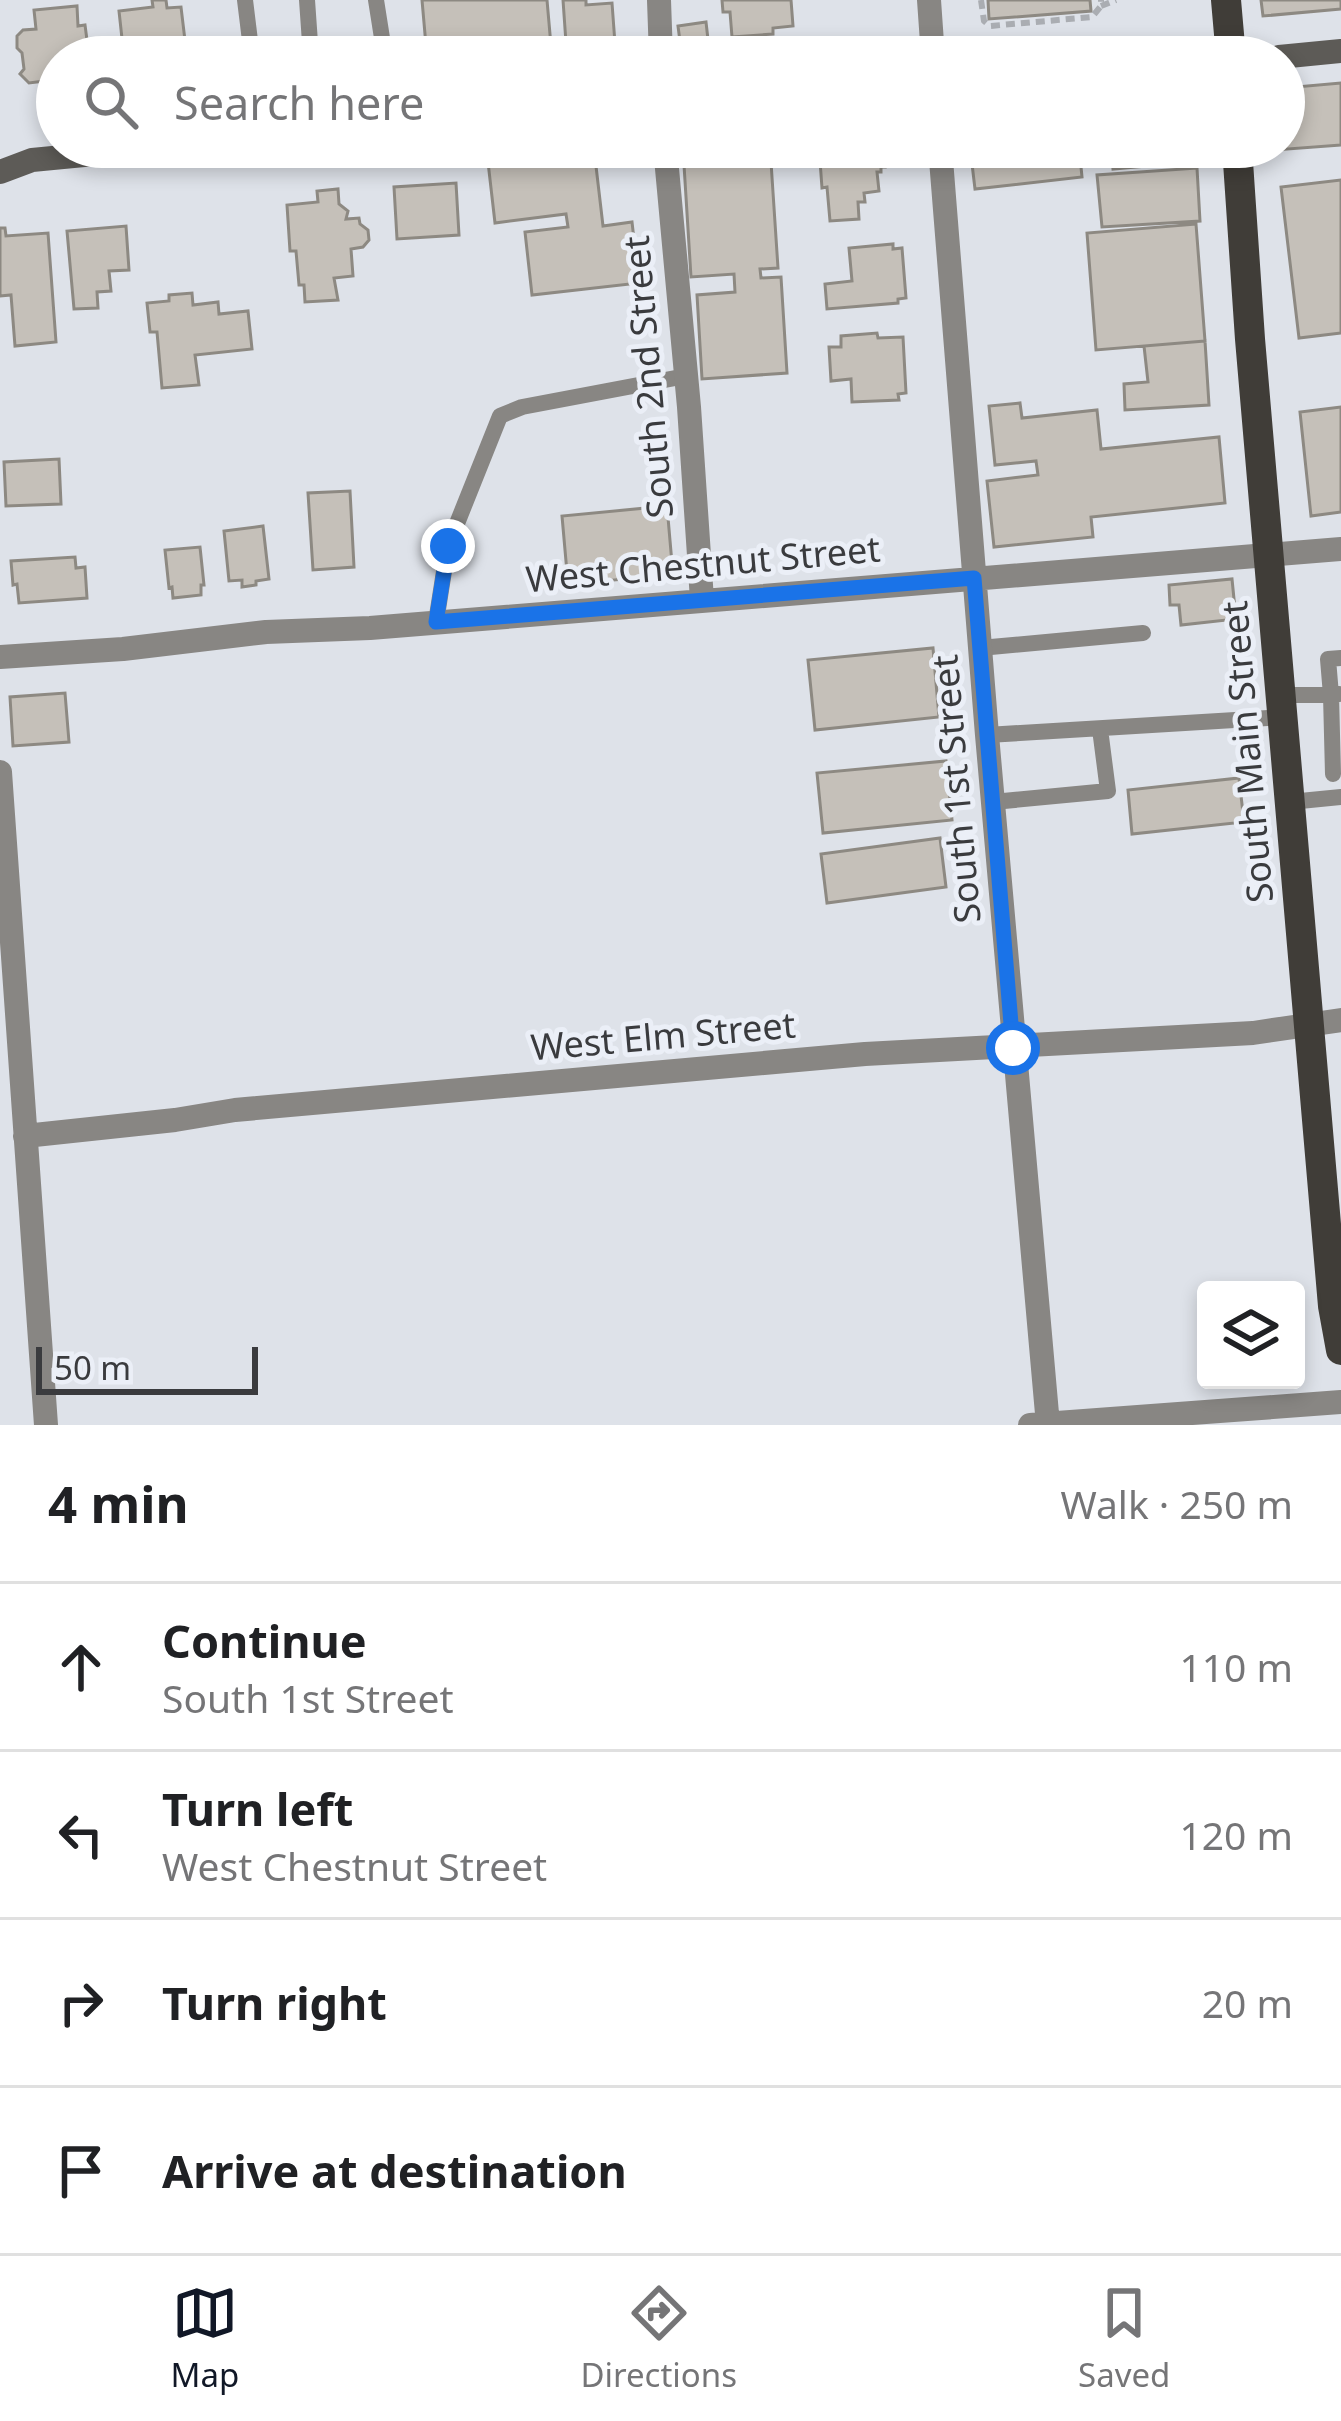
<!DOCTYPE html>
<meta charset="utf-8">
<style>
body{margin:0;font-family:"Noto Sans",sans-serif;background:#f6f6f6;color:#202124}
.controls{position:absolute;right:36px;bottom:36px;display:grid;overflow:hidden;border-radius:12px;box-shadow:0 6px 18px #0003}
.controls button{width:108px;height:108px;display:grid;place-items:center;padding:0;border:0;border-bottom:3px solid #e0e0e0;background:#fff;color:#202124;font:60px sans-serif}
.scale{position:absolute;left:36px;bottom:30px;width:222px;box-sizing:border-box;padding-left:12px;border:6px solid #3a3b3e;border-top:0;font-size:33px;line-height:42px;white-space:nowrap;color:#3a3b3e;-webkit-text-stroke:9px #ebeff7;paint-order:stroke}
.stop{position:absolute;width:36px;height:36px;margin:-27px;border:9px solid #1a73e8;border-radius:50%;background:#fff}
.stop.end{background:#1a73e8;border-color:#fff;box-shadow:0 3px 12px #0008}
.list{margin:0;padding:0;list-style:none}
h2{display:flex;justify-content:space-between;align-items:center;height:156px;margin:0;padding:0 48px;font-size:51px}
h2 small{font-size:39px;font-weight:400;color:#757577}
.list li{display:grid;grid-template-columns:78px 1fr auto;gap:36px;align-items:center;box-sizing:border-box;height:168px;padding:0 48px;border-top:3px solid #e0e0e0}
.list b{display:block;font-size:45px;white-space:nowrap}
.list p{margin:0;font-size:39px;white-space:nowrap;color:#757577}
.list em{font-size:39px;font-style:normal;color:#757577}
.icon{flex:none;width:66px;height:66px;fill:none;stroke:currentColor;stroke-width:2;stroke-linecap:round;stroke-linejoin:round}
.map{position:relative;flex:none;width:1341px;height:1425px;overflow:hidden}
.search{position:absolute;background:#fff;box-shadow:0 6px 18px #0003;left:36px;right:36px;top:36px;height:132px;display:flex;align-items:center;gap:30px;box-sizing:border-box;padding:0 42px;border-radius:66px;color:#757577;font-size:45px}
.sheet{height:828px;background:#fff}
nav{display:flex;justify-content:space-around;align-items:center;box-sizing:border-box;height:168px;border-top:3px solid #e0e0e0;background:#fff;font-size:33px;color:#757577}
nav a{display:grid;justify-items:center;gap:6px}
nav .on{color:#111827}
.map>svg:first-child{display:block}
.building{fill:#c5c0b9;stroke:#8d8982;stroke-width:3}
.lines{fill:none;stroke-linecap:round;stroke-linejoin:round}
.path{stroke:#aaadb2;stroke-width:6;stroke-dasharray:9 6;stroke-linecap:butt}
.service{stroke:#888683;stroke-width:16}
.minor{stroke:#888683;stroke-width:24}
.secondary{stroke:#5d5b57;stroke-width:24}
.primary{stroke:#403d38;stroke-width:30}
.route{stroke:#1a73e8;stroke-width:15}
.labels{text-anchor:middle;stroke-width:10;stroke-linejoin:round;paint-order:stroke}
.street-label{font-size:36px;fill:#3a3b3e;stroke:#ebeff7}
</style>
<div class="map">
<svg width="1341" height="1425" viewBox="0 0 1341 1425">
<rect width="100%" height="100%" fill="#dee2e9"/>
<path class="building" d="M152,0H166L167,8L181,7L187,57H124L119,11L153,7Z
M422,0H547L552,57H427Z
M563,0H586V5L612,3L616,57H567Z
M722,0H791L793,26L773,28V34L732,37L730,12H723Z
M988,0H1090L1091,11L989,19Z
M1261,0H1341V9L1263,16Z
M77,6L78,26L85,25L87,40L92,39L94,57H57V86L46,87L45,81L29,83L20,74L24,69L22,53L17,48V36L23,30L36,29L34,10Z
M706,22L710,57H682L678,26Z
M1341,83V145L1275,150V147H1284V88Z
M718,147H770L778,268L760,269L761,278L781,277L787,373L702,379L697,295L735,292L734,274L691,277L683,149Z
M819,147H876L879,152H883L885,167H881V172H877L879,191L864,193L865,202H858L859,219L830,221L827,187L822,188Z
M970,147H1079L1082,177L975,189Z
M1111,147H1190L1191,162L1113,169Z
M594,149L603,226L632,222L639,283L532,295L525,232L568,227L566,214L495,223L488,162Z
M1197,168L1200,221L1102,227L1097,175Z
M1341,180V333L1299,338L1281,187Z
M456,183L459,235L397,239L394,187Z
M338,189L339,204L348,211L346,219L359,218L360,224L368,230L369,240L363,247L351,249L353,276L334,278L338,300L305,302L304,285H299L296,251H290L287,205L318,202L317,191Z
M1196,224L1205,341L1096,350L1087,233Z
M126,226L129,270L109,271L111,291L97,292L98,308L74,309L67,231Z
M0,228H5L6,236L48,233L56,342L15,346L11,295L0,296Z
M893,244V249L902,248L906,298L898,299V303L827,309L825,284L852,281L849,248Z
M192,293L193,305L218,302L219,314L248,311L252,349L195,355L199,385L162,388L157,332H150L147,303L169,301V295Z
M877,333L878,338L903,337L906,393L898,394L899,400L852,402L851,379L831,381L829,347H841V336Z
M1205,341L1209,405L1125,410L1124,384L1148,382L1144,346Z
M1020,403L1022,418L1097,410L1101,449L1219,437L1225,503L1091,517L1093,537L994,547L987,481L1038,475L1036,461L995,465L989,406Z
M1341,407V512L1311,516L1300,412Z
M59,459L61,504L6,506L4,462Z
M350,491L354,567L313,570L308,493Z
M667,506L673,575L568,584L562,516Z
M263,526L269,579L256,581V585L242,587V580L229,581L224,531Z
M200,547L204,585H201V595L173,598L172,587L169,588L165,550Z
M75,557L76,568L85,567L87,598L19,603L17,584L13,585L11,561Z
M1232,579L1236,619L1181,625L1179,605H1170L1169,585Z
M933,648L939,717L815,730L808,660Z
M65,693L69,742L13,746L10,697Z
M946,761L952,820L823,833L817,773Z
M1239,778L1244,822L1132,834L1128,790Z
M940,838L946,887L827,903L821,854Z"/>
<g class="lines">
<path class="path" d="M981,0L984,21L990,26L1092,17L1101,6V0
M1101,6L1116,0"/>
<path class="service" d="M245,0L252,57
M307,0L311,57
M376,0L385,57
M436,622L448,546L500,416L522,407L686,376
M980,648L1143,633
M1339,694L1331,695L1328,659L1341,658
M1280,695H1331L1333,774
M987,735L1284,717
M993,802L1108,791L1100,729
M1290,802L1341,797"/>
<path class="minor" d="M659,0L661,57
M929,0L933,57
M665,147L689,407L702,600
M940,147L987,735L1048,1425
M0,657L123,649L266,632L370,628L1341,549
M0,772L46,1425
M25,1136L175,1120L235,1110L865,1054L1253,1033L1341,1020
M1030,1425L1341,1402"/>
<path class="secondary" d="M1279,57L1341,51
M0,172L32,160L167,147"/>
<path class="primary" d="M1226,0L1231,57
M1237,147L1250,339L1333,1306L1341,1350"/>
</g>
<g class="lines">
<path class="route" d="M448,546L436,622L974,578L1013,1048"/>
</g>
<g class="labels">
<g class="street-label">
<text transform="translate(648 377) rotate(-95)" y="13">South 2nd Street</text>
<text transform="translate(703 564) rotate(-5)" y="13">West Chestnut Street</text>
<text transform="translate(1247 752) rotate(-95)" y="13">South Main Street</text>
<text transform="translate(956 789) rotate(-95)" y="13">South 1st Street</text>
<text transform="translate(663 1036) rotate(-5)" y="13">West Elm Street</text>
</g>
</g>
</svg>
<div class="controls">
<button><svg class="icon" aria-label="layers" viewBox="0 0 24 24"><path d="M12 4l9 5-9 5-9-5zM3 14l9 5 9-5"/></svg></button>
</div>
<div class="scale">50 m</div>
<div class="stop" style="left:1013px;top:1048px"></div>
<div class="stop end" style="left:448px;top:546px"></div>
<div class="search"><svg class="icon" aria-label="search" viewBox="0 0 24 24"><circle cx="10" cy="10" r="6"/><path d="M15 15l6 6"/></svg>Search here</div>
</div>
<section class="sheet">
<h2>4 min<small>Walk · 250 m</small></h2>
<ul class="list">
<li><svg class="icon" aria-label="ahead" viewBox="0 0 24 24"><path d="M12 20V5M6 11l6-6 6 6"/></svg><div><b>Continue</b><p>South 1st Street</p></div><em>110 m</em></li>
<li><svg class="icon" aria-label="left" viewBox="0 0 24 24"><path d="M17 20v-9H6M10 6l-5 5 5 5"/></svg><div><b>Turn left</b><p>West Chestnut Street</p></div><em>120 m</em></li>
<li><svg class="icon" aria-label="right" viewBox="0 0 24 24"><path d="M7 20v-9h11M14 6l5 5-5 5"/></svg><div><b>Turn right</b></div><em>20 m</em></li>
<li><svg class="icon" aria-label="arrive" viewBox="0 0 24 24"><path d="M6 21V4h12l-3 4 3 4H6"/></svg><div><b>Arrive at destination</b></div></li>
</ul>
</section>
<nav>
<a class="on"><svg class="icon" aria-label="map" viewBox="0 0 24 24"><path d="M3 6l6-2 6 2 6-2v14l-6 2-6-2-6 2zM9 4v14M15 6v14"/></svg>Map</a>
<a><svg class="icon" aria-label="directions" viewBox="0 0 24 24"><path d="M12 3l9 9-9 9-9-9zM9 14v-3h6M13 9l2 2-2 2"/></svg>Directions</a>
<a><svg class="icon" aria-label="saved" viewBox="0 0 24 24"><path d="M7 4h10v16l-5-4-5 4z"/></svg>Saved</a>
</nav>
